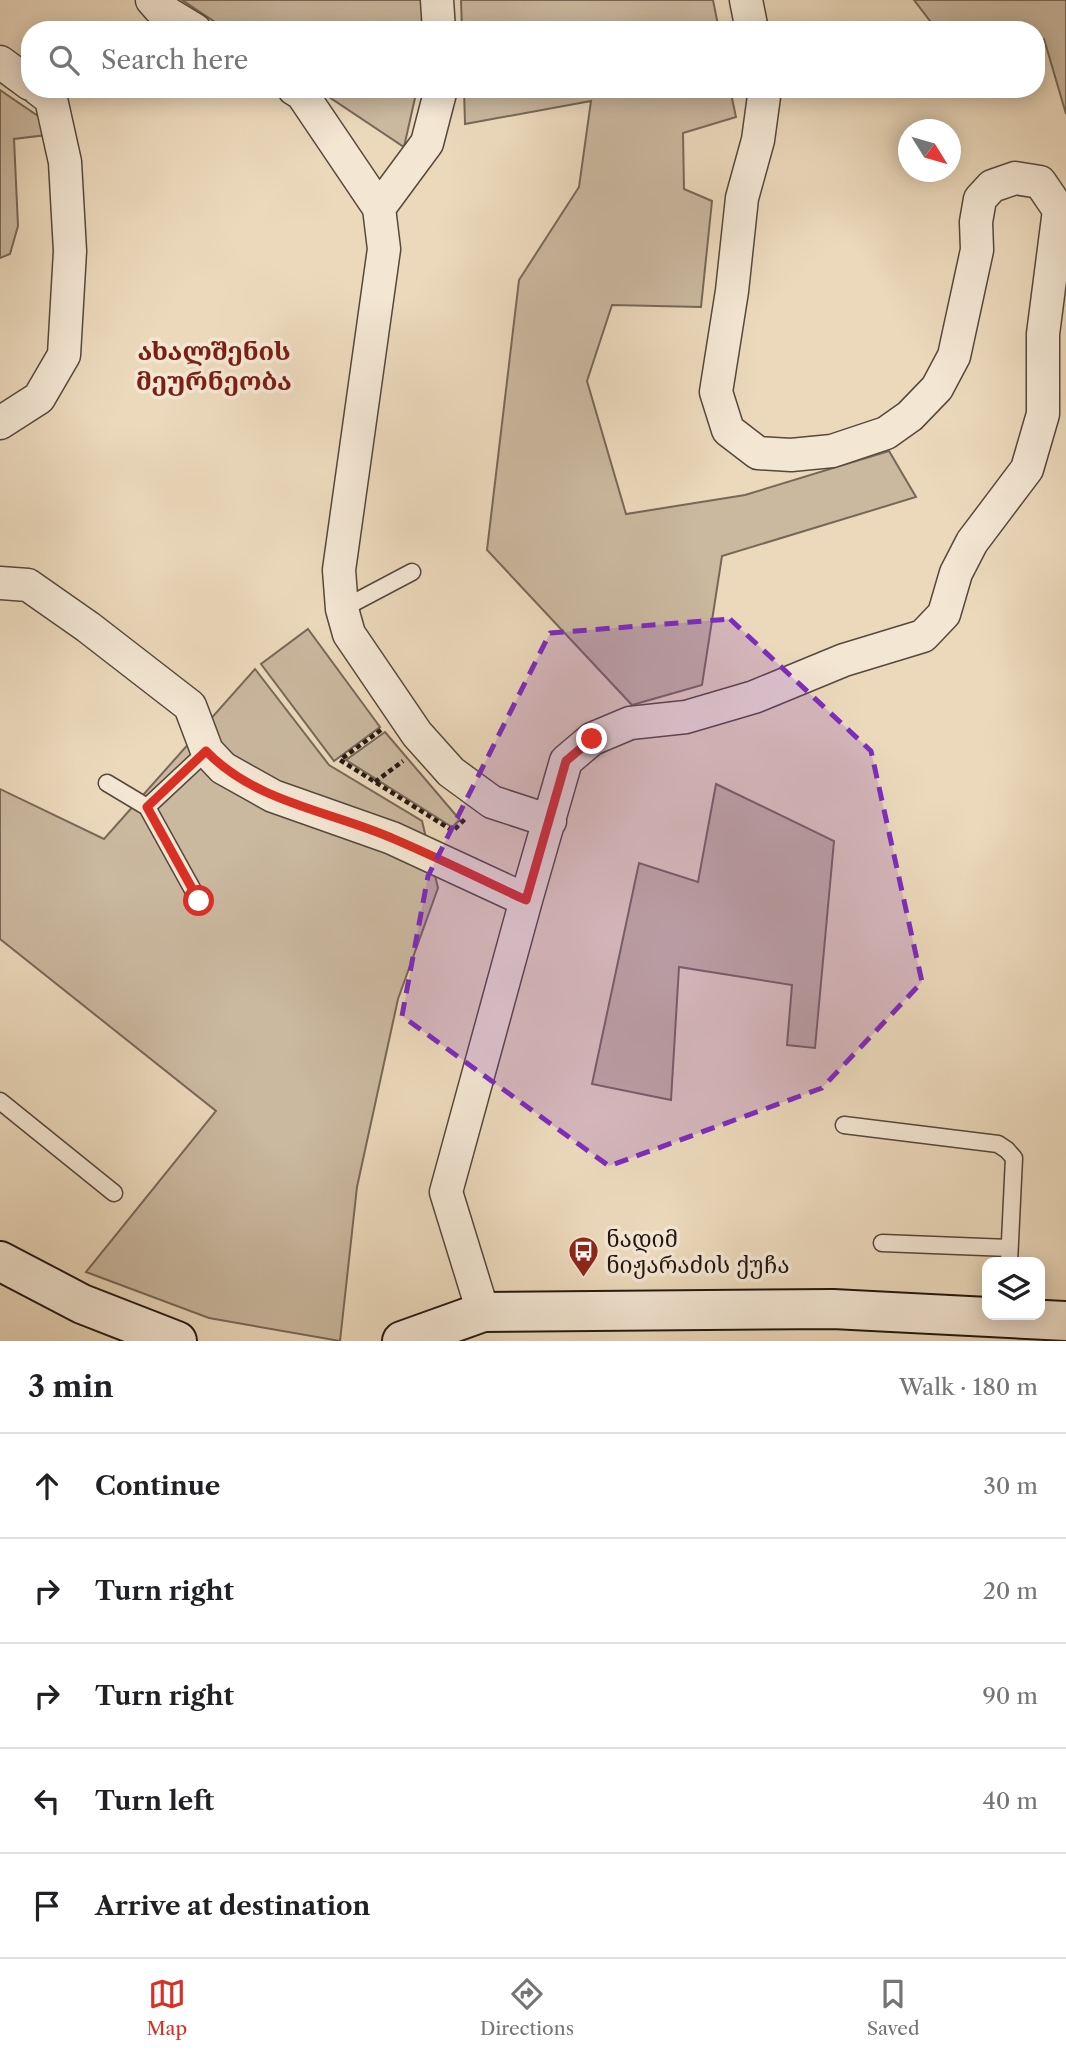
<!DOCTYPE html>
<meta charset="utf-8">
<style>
body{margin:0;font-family:"Libre Caslon Text","Noto Serif Georgian",serif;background:#f2f2f2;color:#202124}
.controls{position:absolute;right:21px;bottom:21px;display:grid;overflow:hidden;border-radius:14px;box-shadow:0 4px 18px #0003}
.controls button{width:63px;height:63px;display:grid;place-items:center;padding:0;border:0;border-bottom:2px solid #e0e0e0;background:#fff;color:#202124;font:35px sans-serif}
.compass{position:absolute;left:898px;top:119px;width:63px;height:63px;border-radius:50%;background:#fff;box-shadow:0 4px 18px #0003;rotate:127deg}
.stop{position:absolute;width:21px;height:21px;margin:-16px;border:5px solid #d93025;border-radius:50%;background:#fff}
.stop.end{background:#d93025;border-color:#fff;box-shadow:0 2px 7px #0008}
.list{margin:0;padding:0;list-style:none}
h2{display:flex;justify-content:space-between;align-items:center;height:91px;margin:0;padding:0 28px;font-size:30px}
h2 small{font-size:23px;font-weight:400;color:#757577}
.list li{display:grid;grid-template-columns:46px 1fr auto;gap:21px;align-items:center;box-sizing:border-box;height:105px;padding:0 28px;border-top:2px solid #e0e0e0}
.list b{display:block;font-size:26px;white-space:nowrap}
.list em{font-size:23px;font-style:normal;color:#757577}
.icon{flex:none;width:38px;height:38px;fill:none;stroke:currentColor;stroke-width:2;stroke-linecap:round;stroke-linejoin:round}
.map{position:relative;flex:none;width:1066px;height:1341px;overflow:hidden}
.search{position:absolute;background:#fff;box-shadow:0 4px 18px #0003;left:21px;right:21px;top:21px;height:77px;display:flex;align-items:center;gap:18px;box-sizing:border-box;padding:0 24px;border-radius:28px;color:#757577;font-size:26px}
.sheet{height:616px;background:#fff}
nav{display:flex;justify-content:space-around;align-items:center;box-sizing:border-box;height:98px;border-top:2px solid #e0e0e0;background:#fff;font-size:19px;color:#757577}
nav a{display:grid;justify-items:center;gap:4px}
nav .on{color:#d93025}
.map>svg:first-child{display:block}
.green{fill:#cab89f;stroke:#766858;stroke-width:2}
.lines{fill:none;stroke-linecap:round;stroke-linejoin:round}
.lane-casing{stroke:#55483c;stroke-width:19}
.street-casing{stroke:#55483c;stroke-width:35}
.secondary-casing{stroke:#231811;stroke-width:42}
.path{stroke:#231811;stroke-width:4.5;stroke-dasharray:5 3.5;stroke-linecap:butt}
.lane{stroke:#f3e6d3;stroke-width:16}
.street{stroke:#f3e6d3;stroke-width:32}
.secondary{stroke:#f3e6d3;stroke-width:38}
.route{stroke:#d93025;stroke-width:9}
.marked{fill:#7b2cbf;fill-opacity:0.2;stroke:#7b2cbf;stroke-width:5;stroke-dasharray:14 9;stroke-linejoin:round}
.labels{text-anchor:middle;stroke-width:7;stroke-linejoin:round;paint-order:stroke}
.poi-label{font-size:23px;fill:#231811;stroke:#f3e6d3;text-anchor:start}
.quarter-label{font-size:26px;font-weight:bold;fill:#7a1f14;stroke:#f3e6d3}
</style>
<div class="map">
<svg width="1066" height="1341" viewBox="0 0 1066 1341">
<rect width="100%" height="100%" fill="#ecd9bc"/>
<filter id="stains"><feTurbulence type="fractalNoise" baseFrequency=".00286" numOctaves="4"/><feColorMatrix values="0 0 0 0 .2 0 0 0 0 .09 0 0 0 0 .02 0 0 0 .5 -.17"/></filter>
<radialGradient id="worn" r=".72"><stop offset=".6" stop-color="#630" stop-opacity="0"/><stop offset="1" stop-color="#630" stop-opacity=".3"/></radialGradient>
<path class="green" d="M182,0H422V30H227Z
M461,0H713L719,30H462Z
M914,0H1066V114L1044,39L1036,38V30H937Z
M317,89H417L404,147Z
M464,89H730L736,117L683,133L684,189L712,201L701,307L612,305L587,381L626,514L745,495L889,451L916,497L722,556L702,685L632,705L487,550L519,280L579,187L591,101L465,124Z
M0,90L63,133L14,139L18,226L10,254L0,258Z
M308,629L380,727L334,761L261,664Z
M255,669L329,765L422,821L438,888L398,999L357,1187L340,1341L209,1318L86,1272L216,1111L0,939V789L104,839Z
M385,732L460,820L452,827L346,760Z
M716,784L834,841L815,1048L787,1045L792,985L679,967L671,1100L592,1084L639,863L698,882Z"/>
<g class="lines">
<defs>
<path id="lane" d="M342,609L412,572
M107,783L147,807L199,901
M147,807L207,751
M0,1101L114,1193
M844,1125L998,1144L1007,1150L1014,1158L1009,1262
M882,1243L1009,1248"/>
<path id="street" d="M152,0L159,8L195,30
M437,0L439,30
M746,0L752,30
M0,62L30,84
M294,89L302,94L379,208L384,249L339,570L342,609L349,634L417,734L451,772L492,802L550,821
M379,208L427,143L441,89
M0,423L39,398L64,355L70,251L65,162L51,99L38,89
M0,583L28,585L88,627L190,706L207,751L223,768L273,796L392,838L526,900
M483,1312L446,1192L526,900L566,761L592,739L630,723L686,717L754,697L844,660L923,636L944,614L956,573L972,542L1027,469L1043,414V334L1059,210L1040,182L1015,178L992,186L980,199L976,222L977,250L954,356L937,388L910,416L886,433L832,451L791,455L758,453L728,430L716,392L732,291L742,198L758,140L765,89"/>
<path id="secondary" d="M0,1261L82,1304L177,1341
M402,1341L483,1312L833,1309L1066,1321"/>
</defs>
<use href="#lane" class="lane-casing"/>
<use href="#street" class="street-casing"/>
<use href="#secondary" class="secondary-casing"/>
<path class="path" d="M381,730L340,760L453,831L465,819
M375,782L403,761"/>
<use href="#lane" class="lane"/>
<use href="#street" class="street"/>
<use href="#secondary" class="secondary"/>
</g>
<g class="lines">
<path class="route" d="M199,901L147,807L206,751C256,803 331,811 394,839C439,858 482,880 526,900L566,761L592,739"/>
</g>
<path class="marked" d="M730,619L871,751L922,982L822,1088L609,1166L402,1016L428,876L550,633Z"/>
<defs>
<symbol id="bus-pin" viewBox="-11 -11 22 30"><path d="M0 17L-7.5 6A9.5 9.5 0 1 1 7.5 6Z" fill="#8f2418" stroke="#f3e6d3"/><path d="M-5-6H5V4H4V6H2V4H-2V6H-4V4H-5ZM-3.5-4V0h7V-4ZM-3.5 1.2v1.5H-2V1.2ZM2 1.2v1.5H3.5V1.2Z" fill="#fff"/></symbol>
</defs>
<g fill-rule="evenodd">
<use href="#bus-pin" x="566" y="1234" width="35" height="47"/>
</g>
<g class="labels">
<g class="poi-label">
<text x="606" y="1247">ნადიმ<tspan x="606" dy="26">ნიჟარაძის ქუჩა</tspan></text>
</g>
<g class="quarter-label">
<text x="214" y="360">ახალშენის<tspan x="214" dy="30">მეურნეობა</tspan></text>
</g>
</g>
<rect width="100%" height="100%" filter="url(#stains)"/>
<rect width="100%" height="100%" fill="url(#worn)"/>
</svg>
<div class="controls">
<button><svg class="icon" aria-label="layers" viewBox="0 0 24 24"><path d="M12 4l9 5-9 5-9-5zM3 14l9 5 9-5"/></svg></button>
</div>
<svg class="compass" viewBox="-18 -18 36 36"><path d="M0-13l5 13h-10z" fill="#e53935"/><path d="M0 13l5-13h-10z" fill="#757577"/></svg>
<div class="stop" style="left:199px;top:901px"></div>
<div class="stop end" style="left:592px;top:739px"></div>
<div class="search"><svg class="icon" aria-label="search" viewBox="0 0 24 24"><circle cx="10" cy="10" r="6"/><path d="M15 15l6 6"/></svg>Search here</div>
</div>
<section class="sheet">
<h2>3 min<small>Walk · 180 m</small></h2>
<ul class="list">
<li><svg class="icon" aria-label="ahead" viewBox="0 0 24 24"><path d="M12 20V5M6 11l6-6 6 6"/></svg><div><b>Continue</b></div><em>30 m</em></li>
<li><svg class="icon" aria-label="right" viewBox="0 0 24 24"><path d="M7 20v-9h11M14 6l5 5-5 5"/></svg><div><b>Turn right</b></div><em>20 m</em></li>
<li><svg class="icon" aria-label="right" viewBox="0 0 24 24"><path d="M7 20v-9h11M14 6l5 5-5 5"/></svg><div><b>Turn right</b></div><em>90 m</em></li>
<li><svg class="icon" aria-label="left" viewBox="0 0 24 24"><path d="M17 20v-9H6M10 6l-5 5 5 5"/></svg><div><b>Turn left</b></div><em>40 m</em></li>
<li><svg class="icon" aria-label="arrive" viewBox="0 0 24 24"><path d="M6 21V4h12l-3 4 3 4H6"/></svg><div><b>Arrive at destination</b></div></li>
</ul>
</section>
<nav>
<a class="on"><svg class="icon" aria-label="map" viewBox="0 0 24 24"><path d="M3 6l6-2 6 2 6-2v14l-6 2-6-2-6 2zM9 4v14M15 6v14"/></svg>Map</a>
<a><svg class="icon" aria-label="directions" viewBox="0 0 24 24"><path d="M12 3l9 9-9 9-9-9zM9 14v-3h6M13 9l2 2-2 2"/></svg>Directions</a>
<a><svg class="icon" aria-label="saved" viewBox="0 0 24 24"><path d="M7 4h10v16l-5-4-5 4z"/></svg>Saved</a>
</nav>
